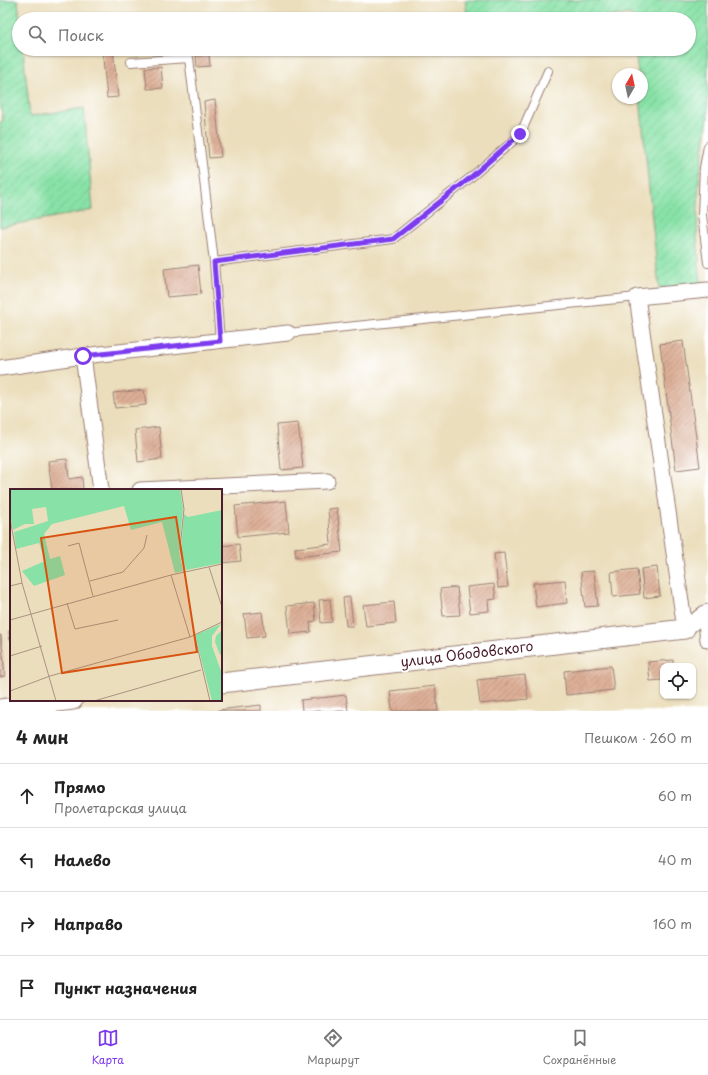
<!DOCTYPE html>
<html lang="ru">
<meta charset="utf-8">
<style>
body{margin:0;font-family:"Playpen Sans",sans-serif;background:#f2f2f2;color:#222}
.controls{position:absolute;right:12px;bottom:12px;display:grid;overflow:hidden;border-radius:8px;box-shadow:0 1px 3px #0004}
.controls button{width:36px;height:36px;display:grid;place-items:center;padding:0;border:0;border-bottom:1px solid #e0e0e0;background:#fff;color:#222;font:20px sans-serif}
.compass{position:absolute;left:612px;top:68px;width:36px;height:36px;border-radius:50%;background:#fff;box-shadow:0 1px 3px #0004;rotate:9deg}
.stop{position:absolute;width:12px;height:12px;margin:-9px;border:3px solid #7c3aed;border-radius:50%;background:#fff}
.stop.end{background:#7c3aed;border-color:#fff;box-shadow:0 1px 4px #0008}
.list{margin:0;padding:0;list-style:none}
h2{display:flex;justify-content:space-between;align-items:center;height:52px;margin:0;padding:0 16px;font-size:17px}
h2 small{font-size:13px;font-weight:400;color:#767676}
.list li{display:grid;grid-template-columns:26px 1fr auto;gap:12px;align-items:center;box-sizing:border-box;height:64px;padding:0 16px;border-top:1px solid #e0e0e0}
.list b{display:block;font-size:15px;white-space:nowrap}
.list p{margin:0;font-size:13px;white-space:nowrap;color:#767676}
.list em{font-size:13px;font-style:normal;color:#767676}
.icon{flex:none;width:22px;height:22px;fill:none;stroke:currentColor;stroke-width:2;stroke-linecap:round;stroke-linejoin:round}
.map{position:relative;flex:none;width:708px;height:711px;overflow:hidden}
.search{position:absolute;background:#fff;box-shadow:0 1px 3px #0004;left:12px;right:12px;top:12px;height:44px;display:flex;align-items:center;gap:10px;box-sizing:border-box;padding:0 14px;border-radius:22px;color:#767676;font-size:15px}
.sheet{height:308px;background:#fff}
nav{display:flex;justify-content:space-around;align-items:center;box-sizing:border-box;height:56px;border-top:1px solid #e0e0e0;background:#fff;font-size:11px;color:#767676}
nav a{display:grid;justify-items:center;gap:2px}
nav .on{color:#7c3aed}
.map>svg:first-child{display:block}
.garden{fill:url(#garden-furrows);stroke:#698069}
.building{fill:url(#building-hatch)}
.lines{fill:none;stroke-linecap:round;stroke-linejoin:round}
.service-casing{stroke:#9a7e74;stroke-width:10}
.minor-casing{stroke:#9a7e74;stroke-width:17}
.tertiary-casing{stroke:#9a7e74;stroke-width:21}
.service{stroke:#fff;stroke-width:8}
.minor{stroke:#fff;stroke-width:15}
.tertiary{stroke:#fff;stroke-width:19}
.route{stroke:#7c3aed;stroke-width:5}
.labels{text-anchor:middle;stroke-width:4;stroke-linejoin:round;paint-order:stroke}
.street-label{font-size:14px;fill:#4a1f2b;stroke:#fff}
.inset-road{fill:none;stroke:#ab9282;stroke-width:1}
.view{fill:#d8530f;fill-opacity:0.15;stroke:#d8530f;stroke-width:2}
.inset-edge{fill:none;stroke:#4a1f2b;stroke-width:2}
</style>
<div class="map">
<svg width="708" height="711" viewBox="0 0 708 711">
<defs>
<pattern id="garden-furrows" width="10" height="10" patternUnits="userSpaceOnUse"><rect width="10" height="10" fill="#88e2a7"/><path d="M-1 1l2-2M0 10L10 0M9 11l2-2" fill="none" stroke="#77c190"/></pattern>
<pattern id="building-hatch" width="6" height="6" patternUnits="userSpaceOnUse"><rect width="6" height="6" fill="#ddaf96"/><path d="M-1 1l2-2M0 6l6-6M5 7l2-2" fill="none" stroke="#b58e7b"/></pattern>
</defs>
<rect width="100%" height="100%" fill="#fff"/>
<filter id="ink" filterUnits="userSpaceOnUse"><feTurbulence type="fractalNoise" baseFrequency=".025" numOctaves="2"/><feDisplacementMap in="SourceGraphic" scale="8" xChannelSelector="R" yChannelSelector="G"/><feConvolveMatrix kernelMatrix="1 2 1 2 8 2 1 2 1" color-interpolation-filters="sRGB"/></filter>
<filter id="wash" filterUnits="userSpaceOnUse"><feTurbulence type="fractalNoise" baseFrequency=".012" numOctaves="4" result="noise"/><feDisplacementMap in="SourceGraphic" scale="16" xChannelSelector="R" yChannelSelector="G"/><feGaussianBlur stdDeviation="0.9" result="paint"/><feColorMatrix in="noise" values="0 0 0 0 0 0 0 0 0 0 0 0 0 0 0 0 0 1.4 0 .05"/><feComposite in="paint" operator="in"/></filter>
<g filter="url(#wash)">
<rect width="100%" height="100%" fill="#ebdebc"/>
<path class="garden" d="M0,0H18L20,19H19V49H23L30,116L84,108L93,210L0,227V122L3,121L0,102Z
M465,0H708V118L699,179L697,236L701,284L659,289L640,98H642V74H638L635,49H689V19H632L631,14L585,19H468Z"/>
<g id="blocks">
<path class="building" d="M102,49H113L118,97L107,98Z
M209,55L210,66L197,67L196,56Z
M161,67L163,88L147,89L145,68Z
M215,100L221,157L209,158L204,102Z
M198,265L201,294L167,297L164,269Z
M683,341L700,467L676,470L660,344Z
M144,390L146,405L115,408L113,393Z
M298,423L303,468L281,470L277,425Z
M159,427L162,459L138,462L135,430Z
M67,459L69,479L82,477L83,490H52L48,461Z
M286,501L289,532L238,537L235,506Z
M337,508L342,552L296,557L295,548L331,544L328,509Z
M239,544L241,561L221,563V546Z
M504,553L508,587L498,588L494,554Z
M657,567L660,596L644,598L641,569Z
M637,569L640,594L613,597L611,572Z
M594,571L598,606L585,607L581,572Z
M565,580L567,603L536,607L533,583Z
M494,584L496,599L488,600L489,611L470,613L467,587Z
M457,587L460,615L443,616L440,589Z
M350,597L353,626H346L343,598Z
M330,599L332,622L321,623L319,600Z
M394,602L396,623L366,626L363,605Z
M314,603L316,621L310,622L311,632L290,634L287,606Z
M262,612L265,636L247,638L244,614Z
M11,630V640H10L9,631Z
M0,635H1L5,676L0,677Z
M673,660V666H663V680L650,681L648,662Z
M611,666L614,690L566,695L564,671Z
M525,675L528,699L480,704L477,680Z
M435,686L438,711H392L390,691Z
M346,695L348,711H302L301,700Z
M261,705V711H218V710Z"/>
</g>
</g>
<g filter="url(#ink)">
<use href="#blocks" fill-opacity="0" stroke="#9a7e74" stroke-width="1"/>
<g class="lines">
<defs>
<path id="service" d="M131,62L189,58L214,262L220,341
M708,146L704,168L702,215L708,263
M214,262L393,239L470,178L520,135L548,71
M288,333L637,297"/>
<path id="minor" d="M83,356L101,490
M0,368L83,356L288,333
M140,490L327,481
M705,613L708,640
M685,629L637,297L708,290
M685,629L705,613L708,612"/>
<path id="tertiary" d="M221,683L685,629
M0,709L73,700"/>
</defs>
<use href="#service" class="service-casing"/>
<use href="#minor" class="minor-casing"/>
<use href="#tertiary" class="tertiary-casing"/>
<use href="#service" class="service"/>
<use href="#minor" class="minor"/>
<use href="#tertiary" class="tertiary"/>
</g>
</g>
<g class="lines" filter="url(#ink)">
<path class="route" d="M83,356L220,341L214,262L393,239L470,178L520,134"/>
</g>
<g class="labels">
<g class="street-label">
<text transform="translate(467 654) rotate(-7)" y="5">улица Ободовского</text>
</g>
</g>
<g transform="translate(10 489)">
<rect width="212" height="212" fill="#ebdebc"/>
<path d="M211,135L202,147V157L212,185V212H202L185,146ZM212,141V165L210,166L205,153L206,147Z" fill="#88e2a7"/>
<path d="M0,0H170L173,19L169,62L173,82L165,84L152,33L121,41L114,17L42,35L34,45L40,70L50,67L55,86L24,97L12,82L35,72L29,54L6,60L4,43L38,32L36,18L22,20L24,35H15L3,41L0,26ZM212,21V74L176,81L171,61L174,25L178,28Z" fill="#88e2a7"/>
<path class="inset-road" d="M171,0L174,20L170,60L175,83M0,30L12,94L46,212M58,57L69,54L83,107M199,78L212,118M161,86L180,148M80,92L113,83L134,59L137,46M0,97L12,94M57,114L65,140L108,131M0,131L161,86L212,75M184,144L200,212M0,167L32,157M0,202L40,187L180,148L212,133M84,212L191,181"/>
<path class="view" d="M166,28L187,163L52,184L31,49Z"/>
<rect width="212" height="212" class="inset-edge"/>
</g>
</svg>
<div class="controls">
<button><svg class="icon" aria-label="locate" viewBox="0 0 24 24"><circle cx="12" cy="12" r="6"/><path d="M12 2v4M12 18v4M2 12h4M18 12h4"/></svg></button>
</div>
<svg class="compass" viewBox="-18 -18 36 36"><path d="M0-13l5 13h-10z" fill="#e53935"/><path d="M0 13l5-13h-10z" fill="#767676"/></svg>
<div class="stop" style="left:83px;top:356px"></div>
<div class="stop end" style="left:520px;top:134px"></div>
<div class="search"><svg class="icon" aria-label="search" viewBox="0 0 24 24"><circle cx="10" cy="10" r="6"/><path d="M15 15l6 6"/></svg>Поиск</div>
</div>
<section class="sheet">
<h2>4 мин<small>Пешком · 260 m</small></h2>
<ul class="list">
<li><svg class="icon" aria-label="ahead" viewBox="0 0 24 24"><path d="M12 20V5M6 11l6-6 6 6"/></svg><div><b>Прямо</b><p>Пролетарская улица</p></div><em>60 m</em></li>
<li><svg class="icon" aria-label="left" viewBox="0 0 24 24"><path d="M17 20v-9H6M10 6l-5 5 5 5"/></svg><div><b>Налево</b></div><em>40 m</em></li>
<li><svg class="icon" aria-label="right" viewBox="0 0 24 24"><path d="M7 20v-9h11M14 6l5 5-5 5"/></svg><div><b>Направо</b></div><em>160 m</em></li>
<li><svg class="icon" aria-label="arrive" viewBox="0 0 24 24"><path d="M6 21V4h12l-3 4 3 4H6"/></svg><div><b>Пункт назначения</b></div></li>
</ul>
</section>
<nav>
<a class="on"><svg class="icon" aria-label="map" viewBox="0 0 24 24"><path d="M3 6l6-2 6 2 6-2v14l-6 2-6-2-6 2zM9 4v14M15 6v14"/></svg>Карта</a>
<a><svg class="icon" aria-label="directions" viewBox="0 0 24 24"><path d="M12 3l9 9-9 9-9-9zM9 14v-3h6M13 9l2 2-2 2"/></svg>Маршрут</a>
<a><svg class="icon" aria-label="saved" viewBox="0 0 24 24"><path d="M7 4h10v16l-5-4-5 4z"/></svg>Сохранённые</a>
</nav>
